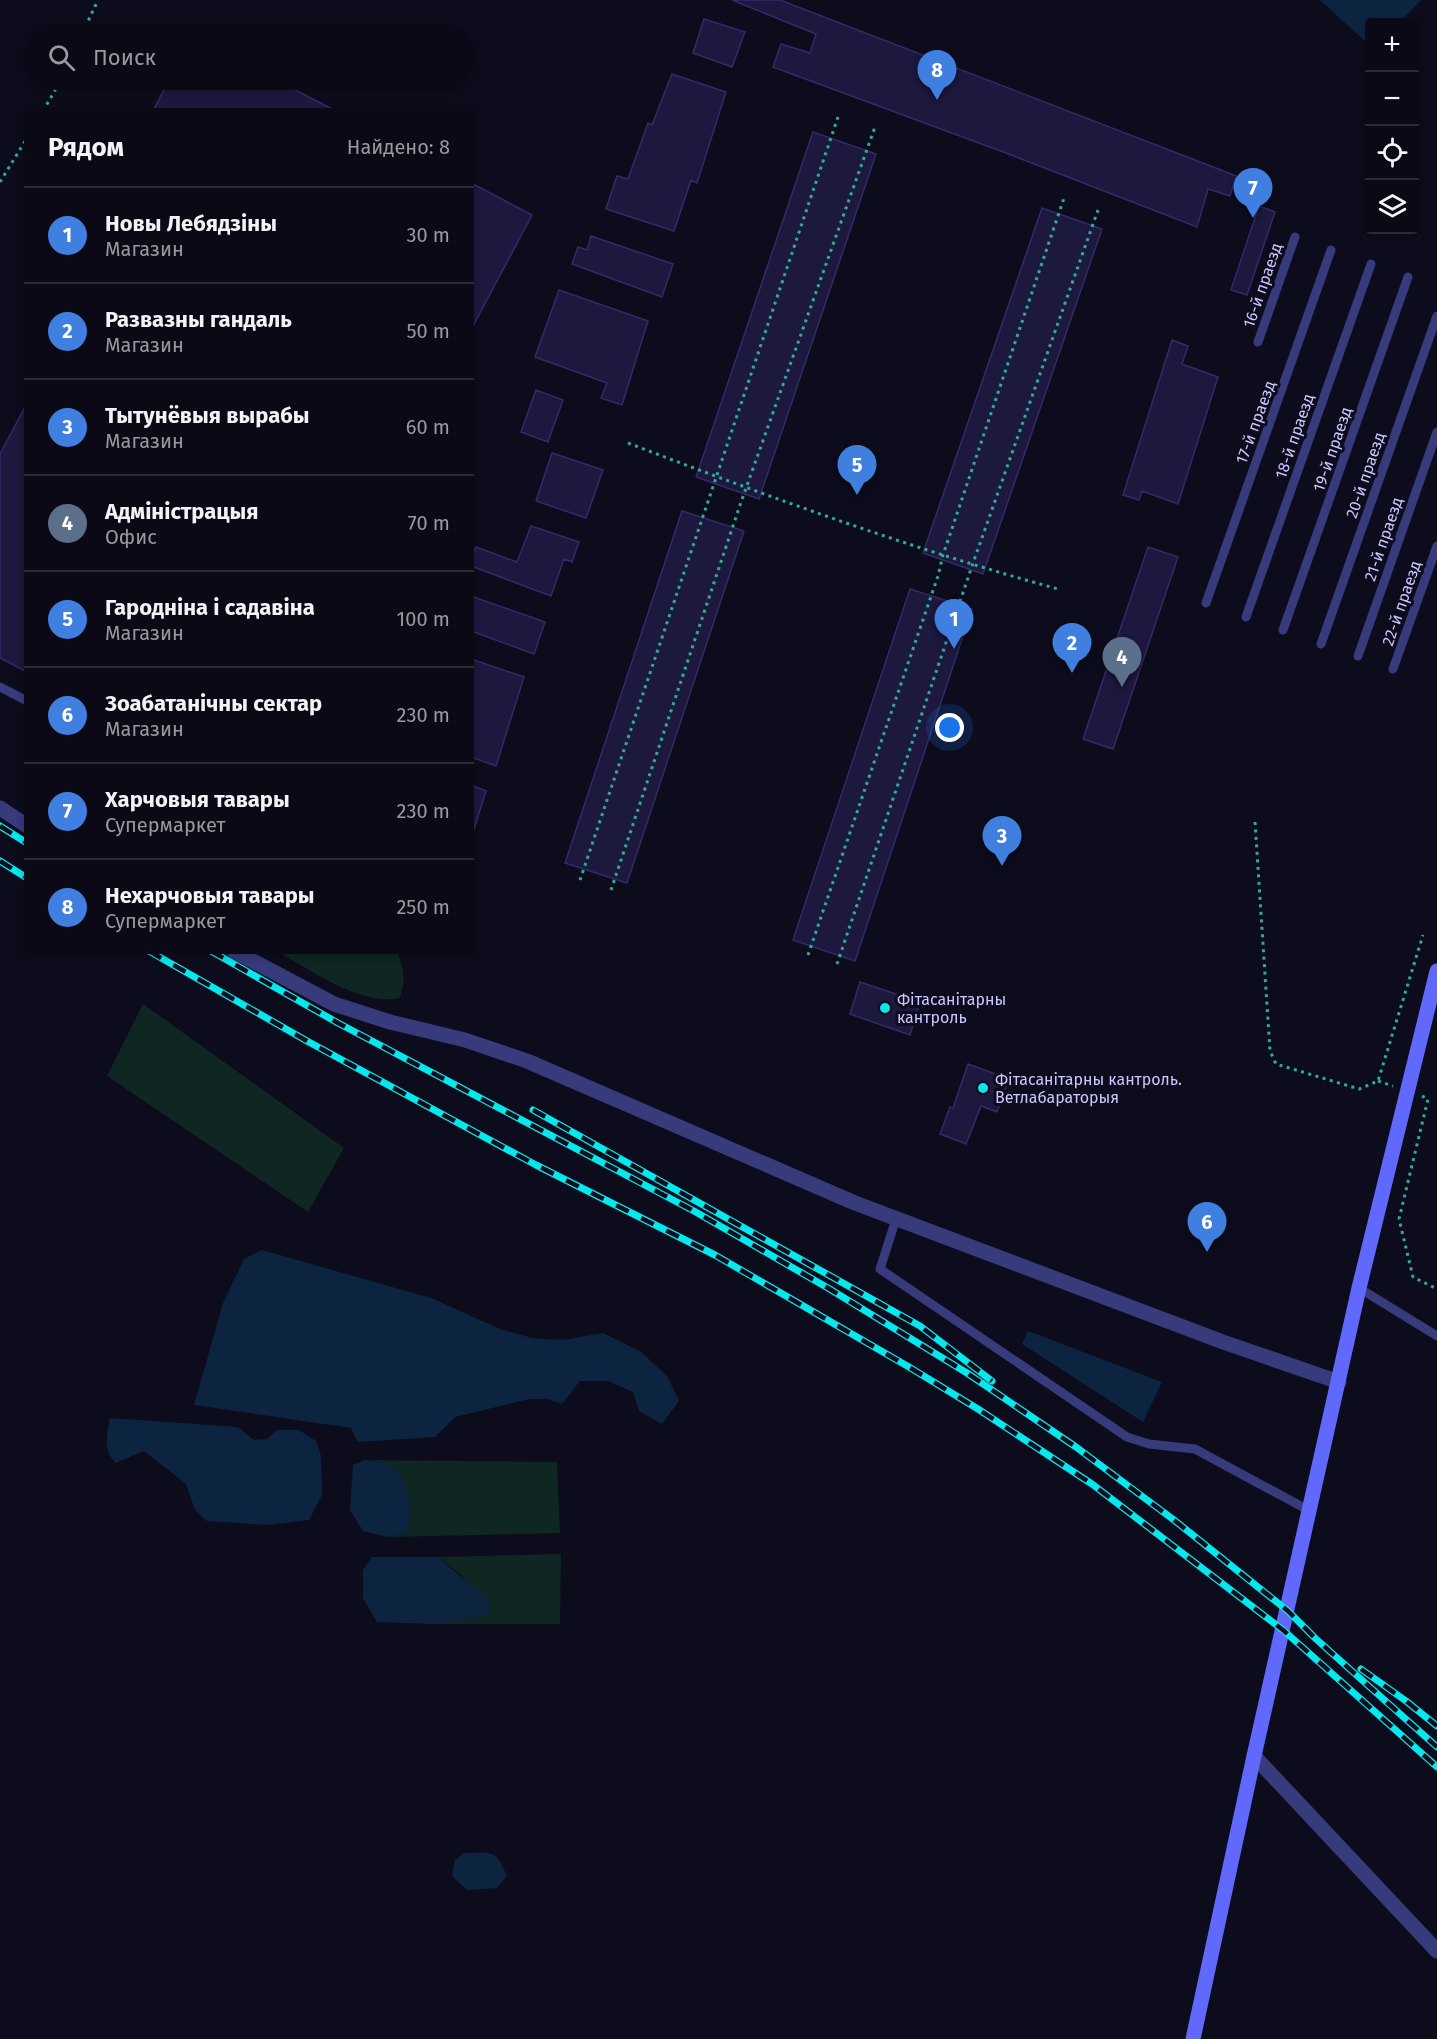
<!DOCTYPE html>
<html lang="ru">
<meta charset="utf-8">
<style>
body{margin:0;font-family:"Fira Sans",sans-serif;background:#181722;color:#f1f3f6}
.controls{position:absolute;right:18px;top:18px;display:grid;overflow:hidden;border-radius:6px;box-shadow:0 3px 9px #0003}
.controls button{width:54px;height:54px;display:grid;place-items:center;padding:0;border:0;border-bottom:2px solid #2a2a34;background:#0a0915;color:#f1f3f6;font:30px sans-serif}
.you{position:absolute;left:950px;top:728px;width:21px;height:21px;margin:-15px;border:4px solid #fff;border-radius:50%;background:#1a73e8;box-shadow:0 0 0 9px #1a73e833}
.badge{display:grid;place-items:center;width:39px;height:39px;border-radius:50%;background:#05e8ed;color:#fff;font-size:20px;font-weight:700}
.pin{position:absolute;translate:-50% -50px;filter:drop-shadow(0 2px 3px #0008)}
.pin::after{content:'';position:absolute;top:32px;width:21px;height:18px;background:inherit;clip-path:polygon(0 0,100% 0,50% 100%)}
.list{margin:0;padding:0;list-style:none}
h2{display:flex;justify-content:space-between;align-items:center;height:78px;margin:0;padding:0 24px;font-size:26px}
h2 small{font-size:20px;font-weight:400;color:#999aa0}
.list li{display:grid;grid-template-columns:39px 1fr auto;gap:18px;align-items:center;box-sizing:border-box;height:96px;padding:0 24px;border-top:2px solid #2a2a34}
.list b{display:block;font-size:22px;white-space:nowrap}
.list p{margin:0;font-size:20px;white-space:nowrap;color:#999aa0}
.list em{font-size:20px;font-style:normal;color:#999aa0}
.icon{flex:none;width:33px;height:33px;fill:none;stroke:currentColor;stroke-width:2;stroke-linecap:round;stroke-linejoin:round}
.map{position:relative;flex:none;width:1437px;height:2039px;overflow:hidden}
.search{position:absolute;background:#0a0915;box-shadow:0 3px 9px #0003;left:24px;top:24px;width:450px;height:66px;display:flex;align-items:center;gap:15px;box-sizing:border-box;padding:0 21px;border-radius:33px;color:#999aa0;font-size:22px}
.panel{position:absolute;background:#0a0915;box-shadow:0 3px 9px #0003;left:24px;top:108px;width:450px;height:846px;border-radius:6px}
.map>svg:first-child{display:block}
.green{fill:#0f2623}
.water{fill:#0c2440}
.building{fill:#1d183d;stroke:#322b68;stroke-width:1.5}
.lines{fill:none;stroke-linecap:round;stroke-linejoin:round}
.path{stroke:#2fab9a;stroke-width:3;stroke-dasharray:3 4.5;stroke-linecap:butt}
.lane{stroke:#373a7b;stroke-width:9}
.street{stroke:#373a7b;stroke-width:15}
.secondary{stroke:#6169fc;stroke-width:15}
.rail-casing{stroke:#05e8ed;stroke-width:7}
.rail{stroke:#0d0c1c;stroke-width:4.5;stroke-dasharray:14;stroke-linecap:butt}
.poi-dot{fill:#05e8ed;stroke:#0d0c1c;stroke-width:2}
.labels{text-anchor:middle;stroke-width:6;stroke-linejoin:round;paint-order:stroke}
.street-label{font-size:16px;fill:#cac8fe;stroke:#0d0c1c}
.poi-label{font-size:16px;fill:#cac8fe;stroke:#0d0c1c;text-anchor:start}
</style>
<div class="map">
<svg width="1437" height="2039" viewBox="0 0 1437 2039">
<rect width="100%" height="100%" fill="#0d0c1c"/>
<path class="green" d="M276,951H397C404,970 406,979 400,998C362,1007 309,969 276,951Z
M143,1004L344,1148L308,1212L107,1076Z
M365,1460L557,1462L560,1533L387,1537L408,1532L385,1463Z
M561,1554L560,1624H431L490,1614L460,1574L438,1557Z"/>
<path class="water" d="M1320,0H1421L1400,22H1370L1369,45Z
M262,1250L431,1298L500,1329L532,1338L563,1340L603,1333L641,1352L667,1376L679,1401L662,1424L639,1411L633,1392L608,1381H580L562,1404L548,1399H530L455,1417L435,1437L358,1442L351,1428L194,1405L223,1303L244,1259Z
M1028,1331L1162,1382L1143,1422L1022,1344Z
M110,1418L238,1427L254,1440L267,1439L277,1430H299L316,1441L321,1456L322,1495L309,1520L269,1525L207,1521L195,1510L186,1484L144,1451L116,1463C102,1451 107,1434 110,1418Z
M365,1460L385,1463L400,1474L410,1499L408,1532L387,1537L363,1531L350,1510L353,1465Z
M372,1557H438L487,1599L490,1615L431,1624L377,1622L363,1598V1570Z
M464,1853C492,1853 496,1848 507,1876L497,1888L467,1890L452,1876L455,1860Z"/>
<path class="building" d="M732,0H780L1221,170L1236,176L1230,196L1208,189L1197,227L1006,153L773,67L781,44L810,53L816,34Z
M704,19L745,32L732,67L693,53Z
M672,74L726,92L697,183L691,180L674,231L606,209L617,176L628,179L648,123L652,125Z
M169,80H276L336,111H153Z
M813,132L876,154L759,499L696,477Z
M471,183L532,215L471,330Z
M1259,206L1275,212L1247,295L1231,290Z
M1042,208L1102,229L983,574L923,553Z
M591,236L673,264L662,297L572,264L578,247L587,250Z
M559,290L648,321L622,405L601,398L607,383L535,357Z
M1172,340L1188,346L1182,364L1218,377L1178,504L1142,491L1139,500L1123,495Z
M536,390L563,400L548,442L521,432Z
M27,403V672L0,658V454Z
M552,453L603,470L586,518L536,501Z
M682,511L744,531L627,883L565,863Z
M531,526L579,542L572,562L564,559L551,596L471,566V558L476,547L517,562Z
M1148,547L1178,557L1113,749L1083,739Z
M910,589L972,609L855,961L793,940Z
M471,596L545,622L534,654L471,631Z
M471,659L524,677L496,766L471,757Z
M471,785L486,791L474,829L471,828Z
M860,982L920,1002L910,1035L850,1014Z
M968,1064L1009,1079L997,1112L981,1106L966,1144L940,1134L950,1107L953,1108Z"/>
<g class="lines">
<path class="path" d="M82,34L98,0
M43,111L61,80
M0,182L27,138
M628,443C769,497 912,549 1058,589
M1255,822L1270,1051L1276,1064L1359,1089L1378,1081L1423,935
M580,880L839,114
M611,890L740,505L875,127
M808,955L938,576L943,555L1064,198
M837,964L972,566L1098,210
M1378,1081L1393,1086
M1422,1096L1428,1099L1399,1219L1413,1277L1437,1289"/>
<path class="lane" d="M1258,342L1295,237
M1206,603L1331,250
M1246,617L1371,264
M1283,630L1408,277
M1321,644L1437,316
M1358,656L1437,432
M1393,669L1437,546
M0,687L27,701
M896,1219L880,1269L1127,1437L1149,1444L1195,1449L1310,1511
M1359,1288L1437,1336"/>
<path class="street" d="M0,808L27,826
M234,951L334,1004L390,1022L465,1040L527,1061L855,1203L1223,1342L1339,1382
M1254,1756L1437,1951"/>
<path class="secondary" d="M1193,2039L1254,1756L1359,1288L1437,971"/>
<defs>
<path id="rail" d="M0,826L27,843
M0,861L27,878
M149,951L307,1041L536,1165L715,1255L909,1367L978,1409L1092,1484L1283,1630L1437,1767
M211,951L338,1023L694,1211L828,1288L967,1373L1076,1447L1174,1520L1288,1611L1316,1639L1437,1747
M533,1110L920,1326L992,1381
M1361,1669L1406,1701L1437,1726"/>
</defs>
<use href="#rail" class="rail-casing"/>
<use href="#rail" class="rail"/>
</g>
<g class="poi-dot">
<circle cx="885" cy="1008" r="6"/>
<circle cx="983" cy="1088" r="6"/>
</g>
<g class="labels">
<g class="street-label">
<text transform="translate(1262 285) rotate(-71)" y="6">16-й праезд</text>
<text transform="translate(1255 422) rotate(-70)" y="6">17-й праезд</text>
<text transform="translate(1294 436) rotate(-71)" y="6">18-й праезд</text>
<text transform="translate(1332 449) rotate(-71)" y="6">19-й праезд</text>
<text transform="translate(1365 475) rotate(-71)" y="6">20-й праезд</text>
<text transform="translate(1383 539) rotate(-71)" y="6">21-й праезд</text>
<text transform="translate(1401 603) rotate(-71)" y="6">22-й праезд</text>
</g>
<g class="poi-label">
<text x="897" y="1005">Фітасанітарны<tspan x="897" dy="18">кантроль</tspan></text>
<text x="995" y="1085">Фітасанітарны кантроль.<tspan x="995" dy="18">Ветлабараторыя</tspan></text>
</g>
</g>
</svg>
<div class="controls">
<button>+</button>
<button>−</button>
<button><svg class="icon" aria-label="locate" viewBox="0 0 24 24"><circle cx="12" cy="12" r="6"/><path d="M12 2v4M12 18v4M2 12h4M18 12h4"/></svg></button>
<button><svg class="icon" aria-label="layers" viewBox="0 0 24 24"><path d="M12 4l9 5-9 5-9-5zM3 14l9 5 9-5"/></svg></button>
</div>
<div class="you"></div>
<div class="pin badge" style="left:954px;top:649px;background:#3f7fe0">1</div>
<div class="pin badge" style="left:1072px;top:673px;background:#3f7fe0">2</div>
<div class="pin badge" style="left:1002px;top:866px;background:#3f7fe0">3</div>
<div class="pin badge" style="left:1122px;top:687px;background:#5c6f8a">4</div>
<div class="pin badge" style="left:857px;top:495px;background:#3f7fe0">5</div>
<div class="pin badge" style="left:1207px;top:1252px;background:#3f7fe0">6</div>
<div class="pin badge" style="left:1253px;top:218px;background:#3f7fe0">7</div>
<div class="pin badge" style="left:937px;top:100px;background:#3f7fe0">8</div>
<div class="search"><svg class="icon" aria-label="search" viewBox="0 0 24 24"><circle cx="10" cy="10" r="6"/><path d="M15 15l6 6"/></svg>Поиск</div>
<section class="panel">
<h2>Рядом<small>Найдено: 8</small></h2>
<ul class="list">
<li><span class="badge" style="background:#3f7fe0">1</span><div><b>Новы Лебядзіны</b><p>Магазин</p></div><em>30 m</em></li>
<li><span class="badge" style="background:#3f7fe0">2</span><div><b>Развазны гандаль</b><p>Магазин</p></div><em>50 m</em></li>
<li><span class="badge" style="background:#3f7fe0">3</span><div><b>Тытунёвыя вырабы</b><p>Магазин</p></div><em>60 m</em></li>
<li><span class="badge" style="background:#5c6f8a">4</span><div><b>Адміністрацыя</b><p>Офис</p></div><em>70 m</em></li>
<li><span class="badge" style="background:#3f7fe0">5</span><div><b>Гародніна і садавіна</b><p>Магазин</p></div><em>100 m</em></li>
<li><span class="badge" style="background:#3f7fe0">6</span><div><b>Зоабатанічны сектар</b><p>Магазин</p></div><em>230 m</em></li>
<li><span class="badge" style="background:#3f7fe0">7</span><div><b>Харчовыя тавары</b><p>Супермаркет</p></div><em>230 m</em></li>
<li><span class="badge" style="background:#3f7fe0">8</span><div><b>Нехарчовыя тавары</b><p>Супермаркет</p></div><em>250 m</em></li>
</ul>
</section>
</div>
